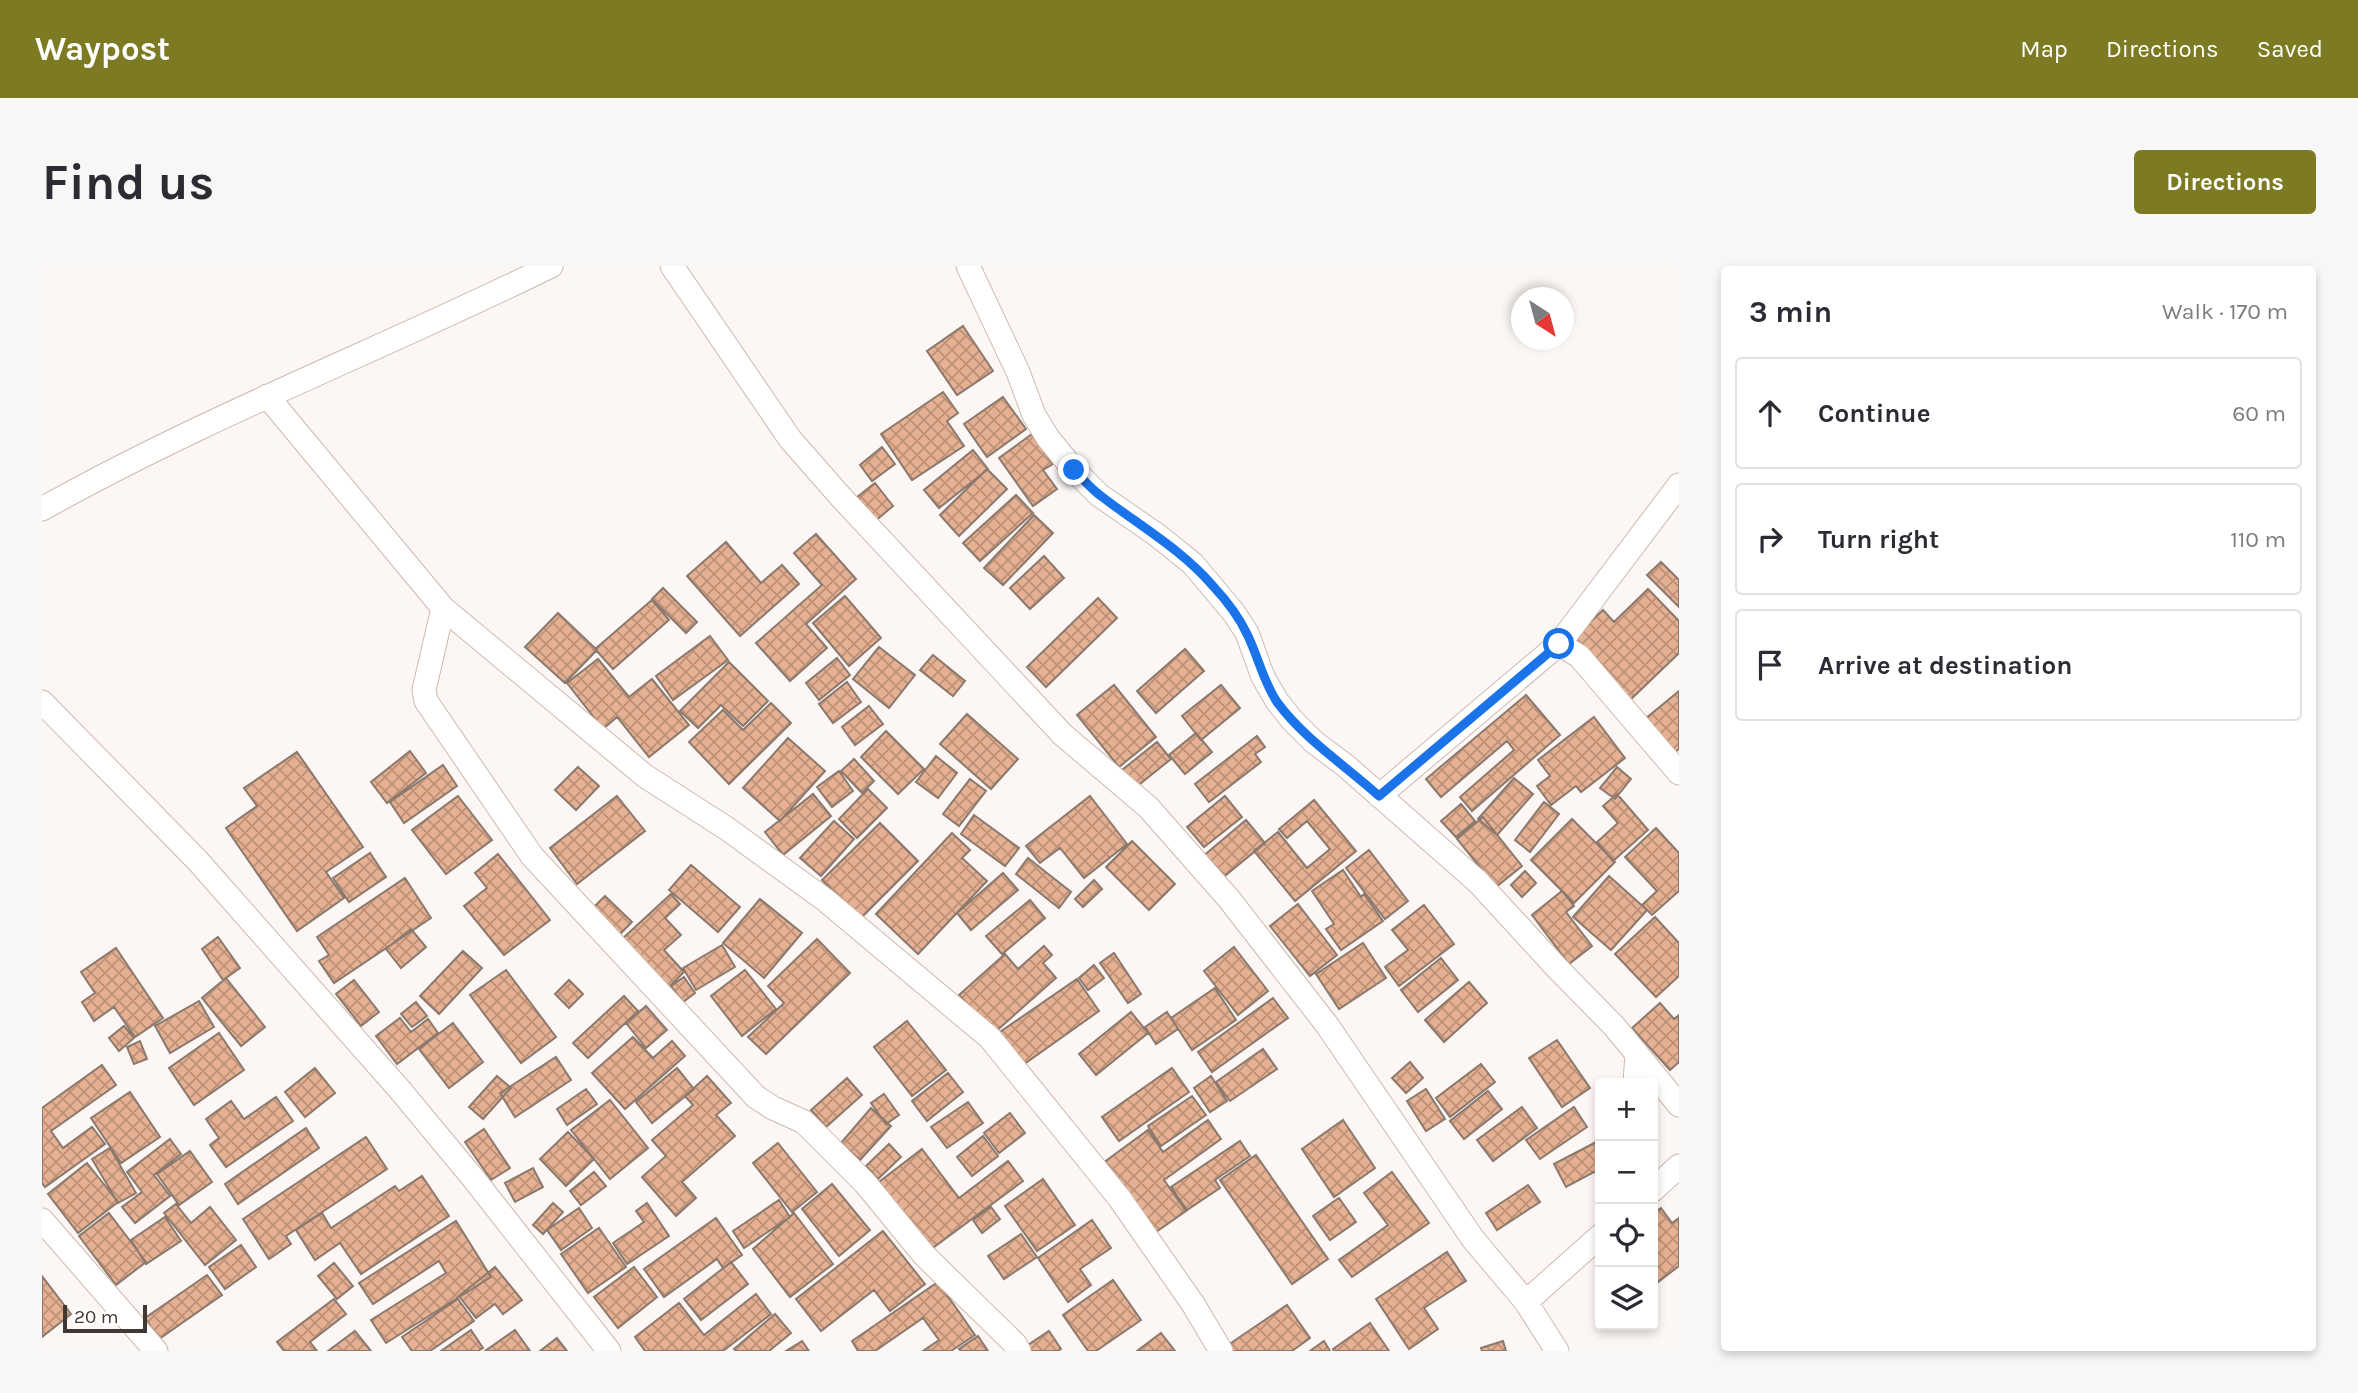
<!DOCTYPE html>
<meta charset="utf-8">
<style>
body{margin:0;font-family:Karla,sans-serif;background:#f7f7f7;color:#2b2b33}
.controls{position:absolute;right:21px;bottom:21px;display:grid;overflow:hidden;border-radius:7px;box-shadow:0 4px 10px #0003}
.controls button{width:63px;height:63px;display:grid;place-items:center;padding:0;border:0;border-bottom:2px solid #e1e1e2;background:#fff;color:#2b2b33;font:35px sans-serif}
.compass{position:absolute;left:1469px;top:21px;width:63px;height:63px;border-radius:50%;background:#fff;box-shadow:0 4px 10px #0003;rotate:144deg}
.scale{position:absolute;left:21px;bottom:18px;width:84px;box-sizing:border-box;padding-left:7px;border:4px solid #403833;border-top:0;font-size:19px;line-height:24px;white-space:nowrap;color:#403833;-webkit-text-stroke:5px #fff;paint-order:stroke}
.stop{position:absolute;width:21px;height:21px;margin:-16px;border:5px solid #1a73e8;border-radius:50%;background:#fff}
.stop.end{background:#1a73e8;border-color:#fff;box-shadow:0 2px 7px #0008}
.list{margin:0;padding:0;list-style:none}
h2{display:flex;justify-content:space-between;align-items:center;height:91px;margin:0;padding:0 28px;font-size:30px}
h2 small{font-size:23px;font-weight:400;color:#7c7c81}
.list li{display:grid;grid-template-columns:46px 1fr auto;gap:21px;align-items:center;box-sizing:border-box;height:112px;margin:0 14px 14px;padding:0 14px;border:2px solid #e1e1e2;border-radius:7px}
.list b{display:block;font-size:26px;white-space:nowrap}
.list em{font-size:23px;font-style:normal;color:#7c7c81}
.icon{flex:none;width:38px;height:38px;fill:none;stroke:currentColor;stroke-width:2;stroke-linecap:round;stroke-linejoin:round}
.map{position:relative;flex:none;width:1637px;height:1085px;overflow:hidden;border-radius:7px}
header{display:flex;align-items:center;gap:42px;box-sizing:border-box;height:98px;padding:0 35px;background:#7c7b23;color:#fff}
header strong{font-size:33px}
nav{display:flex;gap:38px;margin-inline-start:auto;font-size:24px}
.intro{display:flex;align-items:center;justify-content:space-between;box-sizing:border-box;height:168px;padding:0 42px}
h1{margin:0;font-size:49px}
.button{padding:18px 32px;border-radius:7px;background:#7c7b23;color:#fff;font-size:24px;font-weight:700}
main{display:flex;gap:42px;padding:0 42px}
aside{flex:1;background:#fff;border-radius:7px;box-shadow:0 4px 10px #0003}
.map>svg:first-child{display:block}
.building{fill:url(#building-cross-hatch);stroke:#8c796d;stroke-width:2}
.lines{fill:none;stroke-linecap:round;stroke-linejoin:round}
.street-casing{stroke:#ceb9ac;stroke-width:25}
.street{stroke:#fff;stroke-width:23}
.route{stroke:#1a73e8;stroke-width:9}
</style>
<header>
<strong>Waypost</strong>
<nav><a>Map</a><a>Directions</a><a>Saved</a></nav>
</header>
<div class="intro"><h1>Find us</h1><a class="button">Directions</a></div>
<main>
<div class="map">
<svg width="1637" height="1085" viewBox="0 0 1637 1085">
<defs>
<pattern id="building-cross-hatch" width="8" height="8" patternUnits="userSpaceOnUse" patternTransform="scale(1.75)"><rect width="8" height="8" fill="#e6b192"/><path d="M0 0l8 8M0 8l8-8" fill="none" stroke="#bc9178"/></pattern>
</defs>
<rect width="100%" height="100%" fill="#fcf7f5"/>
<path class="building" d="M921,60L951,105L915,129L885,85Z
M901,126L916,147L905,155L922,180L870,214L839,168Z
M961,131L984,163L945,191L922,158Z
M990,168L1011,198L1001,204L1015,223L991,240L957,192Z
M840,181L853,198L830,215L818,199Z
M931,184L946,203L897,242L882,224Z
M945,203L965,223L917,270L898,249Z
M833,217L851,240L832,256L814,232Z
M974,229L991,247L938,295L921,277Z
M992,249L1011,267L961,319L942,302Z
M774,268L814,313L764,358L785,382L748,415L714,377L780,319L752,287Z
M684,276L719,317L740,299L757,318L698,370L645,310Z
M1002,290L1022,312L988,343L968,322Z
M1619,296L1637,314V341L1605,309Z
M621,322L655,356L644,367L610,333Z
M1606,323L1637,355V387L1585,437L1528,375L1561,344L1572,356Z
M803,330L839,372L807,400L771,357Z
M1056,332L1075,352L1004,421L985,401Z
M610,334L627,354L571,403L553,383Z
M516,347L555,384L523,417L483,381Z
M668,370L686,394L631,434L614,410Z
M837,381L873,409L847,442L811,413Z
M1143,383L1162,405L1114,447L1095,425Z
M891,389L923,415L911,430L878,404Z
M795,392L808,409L777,434L764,417Z
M556,393L587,431L610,413L647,459L607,491L575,451L561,463L525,417Z
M687,396L726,435L701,460L679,439L656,462L638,445Z
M805,416L819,436L791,457L777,438Z
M1072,419L1114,471L1077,501L1035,449Z
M1179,419L1198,442L1159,474L1140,450Z
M1637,425V483L1631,488L1603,453Z
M1484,429L1518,469L1430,545L1418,531L1472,484L1465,475L1399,531L1384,513Z
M729,437L749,457L687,518L647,476L681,444L701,464Z
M827,440L841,458L813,479L800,461Z
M925,448L976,493L949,523L898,478Z
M1552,451L1583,492L1539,526L1534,520L1509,539L1495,520L1508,510L1496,494Z
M844,465L882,503L856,528L819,491Z
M1154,467L1170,486L1143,508L1127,489Z
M1215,470L1223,481L1213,488L1219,496L1167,536L1153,518Z
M746,472L783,505L738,555L701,522Z
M1115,476L1129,493L1094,521L1080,504Z
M368,485L384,507L345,537L329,516Z
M255,486L321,581L284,606L302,632L255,665L184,562L215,540L202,522Z
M894,490L915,507L896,532L874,516Z
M812,493L832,515L820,527L799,505Z
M401,499L415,520L362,557L348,536Z
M536,501L557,520L534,544L513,524Z
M1575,501L1589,513L1573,533L1558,522Z
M797,505L811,525L790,541L775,521Z
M1472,512L1491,528L1455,569L1436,553Z
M928,513L944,525L917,560L901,548Z
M826,523L845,542L815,572L797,553Z
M771,528L789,550L741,589L723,566Z
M1575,528L1606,564L1571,595L1555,576L1576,557L1561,540Z
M416,530L450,574L404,608L370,564Z
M575,530L603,565L535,618L508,582Z
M1048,530L1085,578L1042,612L1018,582L998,597L984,580Z
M1183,530L1200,551L1162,581L1145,561Z
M1272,534L1314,585L1253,635L1212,585L1236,566L1265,602L1288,583L1265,555L1245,572L1237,563Z
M1502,536L1517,548L1488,586L1473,574Z
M1419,538L1433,555L1414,571L1399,555Z
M932,549L977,582L963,600L919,568Z
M1441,551L1480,600L1454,621L1415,573Z
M1530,553L1573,596L1532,637L1489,594Z
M1204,554L1223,577L1179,613L1160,591Z
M792,555L812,573L779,610L758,592Z
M838,557L876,595L818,653L780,614Z
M1614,562L1637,587V625L1610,649L1600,639L1615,625L1583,591Z
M910,567L928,584L920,592L945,615L876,688L834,648Z
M1090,575L1133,618L1107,644L1064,601Z
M1327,584L1366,635L1343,653L1304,602Z
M328,587L344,611L307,636L291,612Z
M456,588L508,654L462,689L422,640L445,622L433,607Z
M986,592L1029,626L1017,642L974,608Z
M649,599L698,641L676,666L627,624Z
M1301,604L1319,631L1322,628L1341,655L1299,684L1284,663L1292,658L1270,625Z
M1483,605L1494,617L1480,631L1469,619Z
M961,607L976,624L929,664L915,647Z
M1567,610L1605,644L1569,684L1531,651Z
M363,612L389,652L292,717L277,695L287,689L275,671Z
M1052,614L1060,623L1041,641L1033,633Z
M1520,625L1532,640L1524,646L1550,680L1527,698L1490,649Z
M629,628L638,638L623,652L639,669L622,684L642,706L626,722L580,673Z
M563,630L590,656L575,671L548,645Z
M718,633L760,667L722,712L681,677Z
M988,634L1003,652L960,688L944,670Z
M1256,638L1295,689L1268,710L1228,660Z
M1382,639L1412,678L1357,720L1343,701L1366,684L1350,664Z
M1613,651L1637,677V710L1614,731L1573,688Z
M369,663L384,681L359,702L344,683Z
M176,671L198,702L181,714L160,683Z
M775,673L808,707L724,788L706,771L742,737L726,720Z
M1321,677L1344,712L1297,743L1274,708Z
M680,679L693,701L654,724L641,702Z
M1002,680L1010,689L1001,697L1014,712L952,767L917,729L963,688L976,703Z
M1192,681L1226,725L1196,749L1162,705Z
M74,682L121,752L93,771L72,741L52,755L40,736L53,727L39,706Z
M421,685L440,702L397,748L378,730Z
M1072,687L1099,728L1086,737L1058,697Z
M1399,692L1416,714L1376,746L1359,724Z
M1052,699L1062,712L1046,724L1037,712Z
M464,704L514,771L479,797L428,729Z
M703,704L734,743L700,770L669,730Z
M642,711L653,727L641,736L629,720Z
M184,712L223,761L199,780L160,732Z
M1035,713L1057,745L978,801L955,768Z
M312,714L337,746L319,760L294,728Z
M527,714L541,728L527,742L513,728Z
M1427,716L1445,737L1402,776L1383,754Z
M1173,722L1194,754L1150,784L1129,752Z
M582,730L596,745L546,792L531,777Z
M1231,732L1246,752L1170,806L1156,786Z
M157,735L172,761L128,787L113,760Z
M374,736L385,750L370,761L359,748Z
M1618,737L1632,753L1637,749V796L1628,804L1590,762Z
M604,740L625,764L604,782L584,757Z
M1089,746L1106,767L1054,809L1037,788Z
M1125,746L1136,763L1114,778L1103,761Z
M358,752L369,766L386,753L396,767L355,798L334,770Z
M865,755L904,804L870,830L832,781Z
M411,757L441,796L407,822L377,783Z
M82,760L92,772L77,785L67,772Z
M177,767L202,804L152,839L127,802Z
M591,771L611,792L630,775L643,790L583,843L550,807Z
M1515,774L1548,822L1520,841L1487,792Z
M98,775L105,793L92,798L85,781Z
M1221,783L1235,803L1188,835L1174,816Z
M514,791L529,814L473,851L458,827Z
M1368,796L1381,812L1364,827L1350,812Z
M1439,798L1453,816L1408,851L1394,832Z
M60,799L74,819L9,865L21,882L50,861L63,878L3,921L0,917V842Z
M273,802L293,827L263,851L243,826Z
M635,802L652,823L610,857L594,836Z
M1130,802L1147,826L1077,875L1060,851Z
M906,807L921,826L885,855L870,835Z
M455,810L469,822L441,853L427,841Z
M665,810L689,837L674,849L693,870L640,916L654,932L634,950L600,911L624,890L610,874L651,839L643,830Z
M1169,810L1185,835L1168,846L1152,822Z
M805,812L820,829L784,861L769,844Z
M544,823L555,838L525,859L515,843Z
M1384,823L1403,853L1384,865L1365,835Z
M1446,825L1460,843L1422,873L1408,855Z
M88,826L118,871L79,897L49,852Z
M842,828L857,849L844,858L829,837Z
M1150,830L1164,849L1119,880L1106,860Z
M234,831L251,855L184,901L168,879L177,872L164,853L189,835L202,853Z
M568,834L606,882L568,913L529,864Z
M926,836L941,857L905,882L889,861Z
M1480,841L1495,862L1451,895L1435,874Z
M1532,841L1545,861L1498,893L1484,874Z
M829,842L849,860L818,894L799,877Z
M968,847L983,867L957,887L942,867Z
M1166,854L1179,873L1122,914L1144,945L1111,968L1061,897L1106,864L1121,886Z
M1301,854L1333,902L1292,931L1260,883Z
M264,862L277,882L196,938L183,918Z
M442,863L468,902L449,914L423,876Z
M526,866L552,893L524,920L498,893Z
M941,870L956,890L930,910L915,891Z
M324,871L345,903L244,970L249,978L227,993L201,953Z
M128,873L139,888L112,909L128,930L93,957L80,941L100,926L85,906Z
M1558,874V903L1524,921L1512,898Z
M1198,875L1208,890L1173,914L1178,922L1145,944L1129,921Z
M736,877L775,926L750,946L711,897Z
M847,878L859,891L836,913L824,900Z
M68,882L94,927L76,937L50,893Z
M880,883L917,932L966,895L981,915L888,984L837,916Z
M148,885L170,916L137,939L115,908Z
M1214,889L1286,993L1250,1018L1178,914Z
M45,897L76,936L36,967L6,928Z
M491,902L501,921L473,936L463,917Z
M552,906L564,920L539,939L528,925Z
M1350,906L1387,957L1310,1011L1297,994L1346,959L1322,927Z
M380,910L407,950L319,1008L298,977L273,994L254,964L280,947L289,962L353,920L357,925Z
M1001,913L1033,959L995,985L963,940Z
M790,918L828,964L797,990L760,943Z
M1486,919L1498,936L1455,964L1444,947Z
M1297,932L1314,956L1288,974L1271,950Z
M737,934L748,951L702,982L691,965Z
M511,937L521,946L501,968L491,959Z
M605,937L627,970L585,998L571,977L602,956L594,945Z
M134,938L149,957L168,941L194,974L163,999L122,947Z
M949,941L958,953L940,967L931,954Z
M537,942L550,962L519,984L505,964Z
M1619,942L1630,957L1637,952V1000L1616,1016L1611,1010V948Z
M67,947L104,996L74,1019L37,970Z
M752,947L791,998L748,1031L711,983Z
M123,951L139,975L104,998L89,974Z
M674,952L700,989L681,1002L675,993L622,1031L602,1003Z
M1050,954L1069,982L1038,1003L1049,1019L1026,1036L996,992Z
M414,955L449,1011L344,1077L329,1054L404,1007L397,995L331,1038L317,1017Z
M557,962L584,1001L546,1027L519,988Z
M841,965L883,1018L848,1045L832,1024L779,1065L754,1033Z
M979,968L995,991L962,1013L946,990Z
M199,979L214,1001L183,1023L167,1001Z
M1405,986L1424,1015L1382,1042L1396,1063L1367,1083L1334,1033Z
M689,996L706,1018L659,1054L642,1033Z
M292,997L311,1020L295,1033L276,1010Z
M453,1001L480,1034L461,1048L453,1038L434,1052L417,1030Z
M592,1001L615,1031L576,1062L552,1031Z
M165,1009L180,1029L117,1073L103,1052Z
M0,1010L29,1048L0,1071Z
M1071,1014L1099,1054L1054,1085H1046L1021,1049Z
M896,1016L933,1069L909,1085H881L897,1074L881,1052L833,1085H816L810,1075Z
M714,1028L729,1048L681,1085H603L593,1071L637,1037L662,1069Z
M292,1033L304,1048L268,1076L275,1085H242L235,1076Z
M416,1033L432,1055L388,1085H370L360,1071Z
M1245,1039L1268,1072L1250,1085H1185L1183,1081Z
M733,1048L749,1067L727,1085H694L692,1083Z
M1328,1057L1347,1085H1292L1291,1083Z
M429,1064L441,1082L436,1085H399Z
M473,1064L488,1085H443Z
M313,1065L329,1085H286Z
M1007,1065L1019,1083L1016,1085H982L980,1083Z
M1119,1067L1133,1085H1095Z
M936,1070L946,1085H919L917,1083Z
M515,1072L525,1085H498Z
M760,1075L767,1085H744Z
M1282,1075L1288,1085H1268Z
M1461,1075L1464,1085H1440L1439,1082Z"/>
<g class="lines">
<defs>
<path id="street" d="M630,0L748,173L798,230L1021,469L1106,541L1187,633L1285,759L1431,973L1484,1036L1515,1085
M926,0L976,106L992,149L1006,172L1032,204L1057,229L1115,269L1151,298L1192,347L1205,367L1221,411L1235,435L1250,454L1272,476L1304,500L1436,616L1515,702L1572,760L1637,839
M225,130L401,342L603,510L684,562L782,633L948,772L1078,933L1151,1038L1179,1085
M0,243C164,151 340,83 509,0
M401,342L382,424L384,435L490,590L714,831L731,842L762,856L823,917L882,989L973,1078L977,1085
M1517,378L1537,390L1637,507
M0,436L155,594L358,824L431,912L567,1085
M1337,530L1517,378L1637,219
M1593,817L1595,788
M1611,924L1637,900
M0,954L114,1085
M1484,1036L1558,970"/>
</defs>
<use href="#street" class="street-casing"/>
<use href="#street" class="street"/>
</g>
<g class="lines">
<path class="route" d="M1032,204C1041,213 1049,223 1059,230C1098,260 1139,283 1171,320C1184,334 1197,351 1205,368C1216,390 1221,415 1235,436C1262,473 1304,500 1337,530L1517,378"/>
</g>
</svg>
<div class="controls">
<button>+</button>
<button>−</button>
<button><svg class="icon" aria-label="locate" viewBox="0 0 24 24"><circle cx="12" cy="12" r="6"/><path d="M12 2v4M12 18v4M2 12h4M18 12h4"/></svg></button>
<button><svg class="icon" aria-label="layers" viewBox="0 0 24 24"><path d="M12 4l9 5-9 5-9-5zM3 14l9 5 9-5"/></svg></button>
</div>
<svg class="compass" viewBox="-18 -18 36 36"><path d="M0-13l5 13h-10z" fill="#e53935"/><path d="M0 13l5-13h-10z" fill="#7c7c81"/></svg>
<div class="scale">20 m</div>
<div class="stop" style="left:1517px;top:378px"></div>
<div class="stop end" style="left:1032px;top:204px"></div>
</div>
<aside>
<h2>3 min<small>Walk · 170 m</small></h2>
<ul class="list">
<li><svg class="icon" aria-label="ahead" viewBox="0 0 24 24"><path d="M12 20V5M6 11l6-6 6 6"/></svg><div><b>Continue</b></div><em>60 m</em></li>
<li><svg class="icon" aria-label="right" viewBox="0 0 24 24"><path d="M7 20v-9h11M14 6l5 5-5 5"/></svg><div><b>Turn right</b></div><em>110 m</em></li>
<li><svg class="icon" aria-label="arrive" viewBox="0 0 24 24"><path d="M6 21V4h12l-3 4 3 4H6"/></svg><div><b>Arrive at destination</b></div></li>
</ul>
</aside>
</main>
